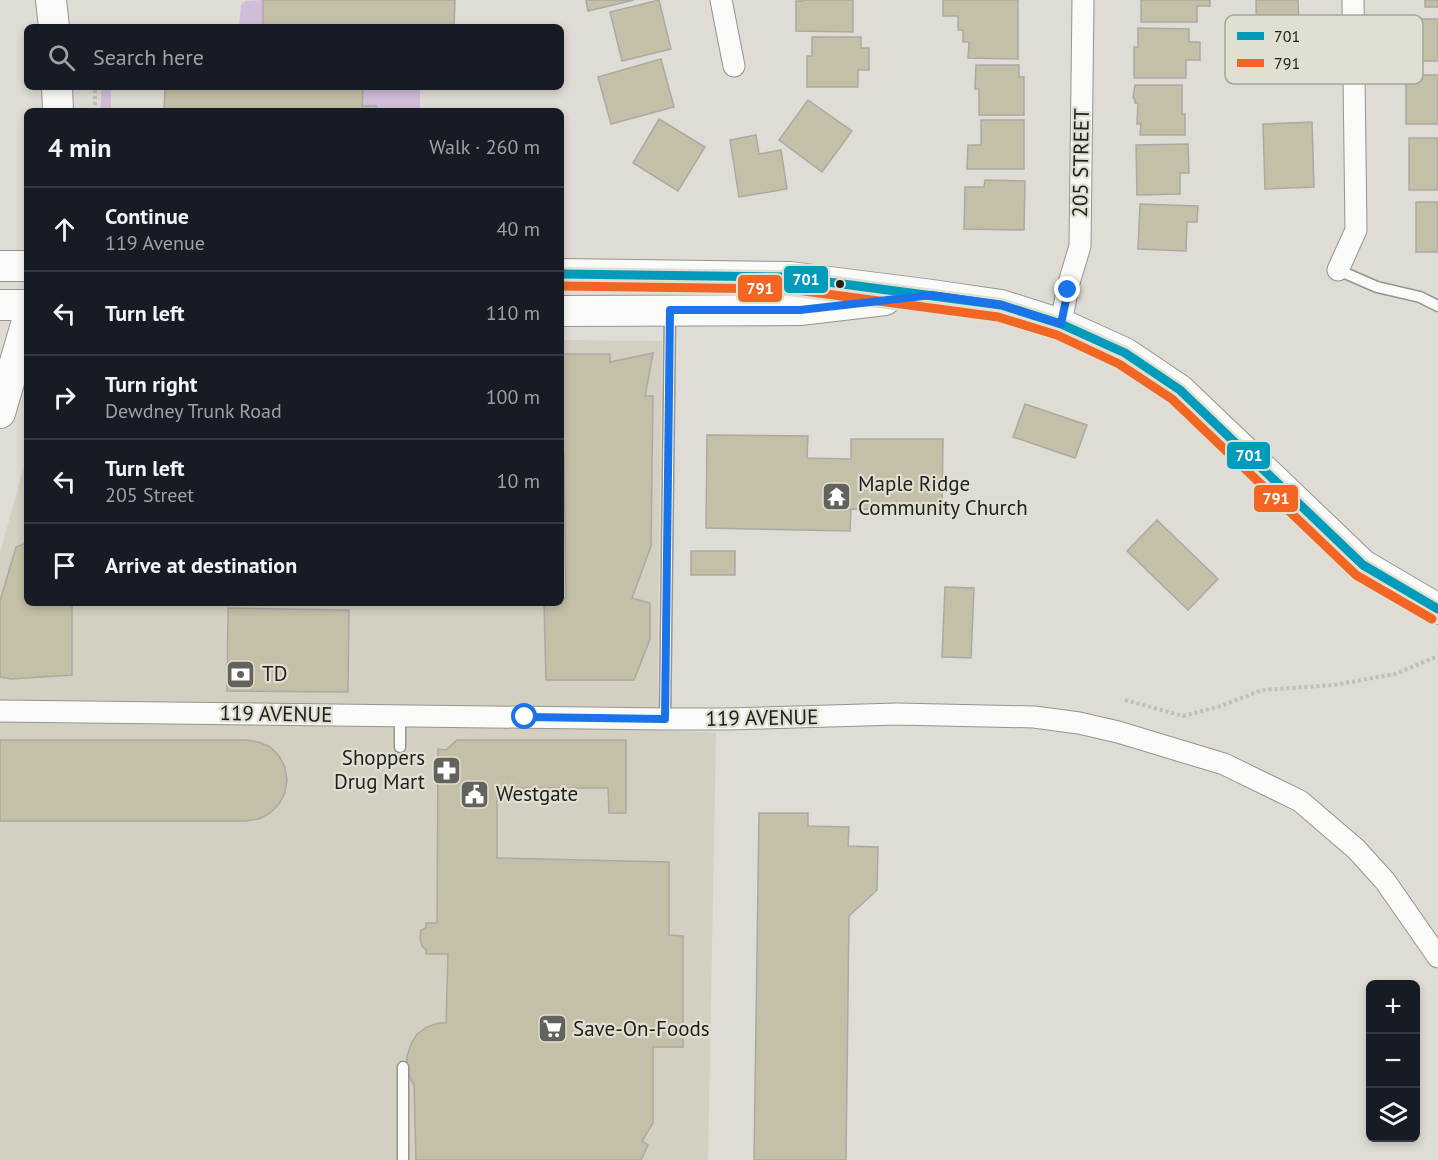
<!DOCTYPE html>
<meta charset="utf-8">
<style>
body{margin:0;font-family:"PT Sans",sans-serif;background:#20242c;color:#f1f3f6}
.controls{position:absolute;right:18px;bottom:18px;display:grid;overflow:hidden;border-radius:9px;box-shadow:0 3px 9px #0003}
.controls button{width:54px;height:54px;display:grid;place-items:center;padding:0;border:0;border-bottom:2px solid #363941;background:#171b24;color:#f1f3f6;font:30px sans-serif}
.stop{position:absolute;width:18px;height:18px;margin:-14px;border:4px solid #1a73e8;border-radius:50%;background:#fff}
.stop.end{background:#1a73e8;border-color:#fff;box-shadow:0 2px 6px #0008}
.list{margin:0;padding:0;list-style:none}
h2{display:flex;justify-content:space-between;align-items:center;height:78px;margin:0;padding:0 24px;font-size:26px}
h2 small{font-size:20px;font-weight:400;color:#9ea1a6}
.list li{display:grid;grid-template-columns:39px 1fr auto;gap:18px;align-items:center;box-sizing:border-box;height:84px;padding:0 24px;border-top:2px solid #363941}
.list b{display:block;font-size:22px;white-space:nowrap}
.list p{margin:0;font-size:20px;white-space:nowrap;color:#9ea1a6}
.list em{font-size:20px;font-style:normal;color:#9ea1a6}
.icon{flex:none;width:33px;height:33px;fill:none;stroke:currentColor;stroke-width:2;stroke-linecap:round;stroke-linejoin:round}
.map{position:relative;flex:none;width:1438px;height:1160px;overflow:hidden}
.search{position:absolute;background:#171b24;box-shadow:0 3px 9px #0003;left:24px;top:24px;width:540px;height:66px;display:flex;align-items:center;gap:15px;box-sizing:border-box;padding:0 21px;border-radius:9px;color:#9ea1a6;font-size:22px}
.panel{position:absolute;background:#171b24;box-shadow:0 3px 9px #0003;left:24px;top:108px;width:540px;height:498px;border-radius:9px}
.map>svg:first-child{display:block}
.built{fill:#d3cfc1}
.green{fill:#d1bdd7}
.building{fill:#c4bfa7;stroke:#aaa9a4;stroke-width:1.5}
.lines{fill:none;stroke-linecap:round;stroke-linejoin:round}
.lane-casing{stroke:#95948f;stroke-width:13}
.street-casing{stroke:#95948f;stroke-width:23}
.secondary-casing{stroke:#95948f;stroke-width:32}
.path{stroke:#bfbebc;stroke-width:4;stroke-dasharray:3 3;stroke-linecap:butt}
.lane{stroke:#fafaf9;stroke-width:10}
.street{stroke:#fafaf9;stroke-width:21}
.secondary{stroke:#fafaf9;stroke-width:30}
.bus-1-casing{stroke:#e1dfd1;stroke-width:14}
.bus-2-casing{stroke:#e1dfd1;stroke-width:14}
.bus-1{stroke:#039bbc;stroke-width:9}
.bus-2{stroke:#f26522;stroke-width:9}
.route{stroke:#1a73e8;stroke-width:8}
.bus-dot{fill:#21201c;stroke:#e1dfd1;stroke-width:2}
.labels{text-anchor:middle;stroke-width:4.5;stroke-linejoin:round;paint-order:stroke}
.street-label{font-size:21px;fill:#21201c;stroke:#e1dfd1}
.poi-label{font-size:21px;fill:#21201c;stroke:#e1dfd1;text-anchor:start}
.key{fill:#e1dfd1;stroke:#a7a69b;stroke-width:1.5}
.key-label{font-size:16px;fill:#21201c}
.line-badge{stroke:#e1dfd1;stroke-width:2}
.badge-label{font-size:16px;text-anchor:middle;font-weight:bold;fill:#fff}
</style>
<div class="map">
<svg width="1438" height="1160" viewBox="0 0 1438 1160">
<rect width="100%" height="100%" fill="#dedcd4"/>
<path class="built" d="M561,340L662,341L657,730L716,733L708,1160H0V553L27,455V603H561Z"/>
<path class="green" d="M263,0V27H239L241,5L246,1Z
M101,87H111V111H101Z
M363,87H420V111H376V106H362Z"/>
<path class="building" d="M263,0H455L454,27H263Z
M586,0H634L588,11Z
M659,0L671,49L622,61L610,12Z
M803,0H853V32L796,31V1H803Z
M943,0H1018V59L968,58L969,42H963V30H958V16H943Z
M1141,0H1210V6H1197V22H1141Z
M1256,0H1298L1299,29H1303L1304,62H1280V51L1257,52Z
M1425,0H1438V7H1425Z
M1406,19H1438V61H1406Z
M1138,28L1189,29V42H1200V60H1186V78H1134V47H1138Z
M812,37H861V48H869V70H858V87H807V56H812Z
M661,59L674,107L611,124L598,77Z
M976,65H1019V77H1024V115H979V89H975Z
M1406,75H1438V124H1406Z
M1135,85H1182V114H1185V135H1140L1141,124H1137L1138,103H1135V100L1133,97Z
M165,87H363L362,106H376V111H164Z
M808,100L852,131L822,172L779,140Z
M659,119L705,147L678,191L633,163Z
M981,120H1024V169H967L968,145H981Z
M1312,122L1314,187L1265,189L1263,124Z
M756,135L759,154L781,150L787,189L739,197L730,140Z
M1409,138H1438V190H1409Z
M1188,144L1189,173H1180V194L1137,195L1136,145Z
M985,180L1025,181L1024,230L964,229L965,187H984Z
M1416,202H1438V252H1416Z
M1140,204L1198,206L1197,222H1187L1186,251L1138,249Z
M653,353L645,396H653L651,546L632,598L650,603V639L634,680H546L544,603H561V598H566L564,454L561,451V354H610V362Z
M1025,404L1087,425L1075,458L1013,437Z
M707,435L808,436L807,458L851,459V439H943L942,510L851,509L850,531L706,528Z
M1157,520L1218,579L1188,610L1127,551Z
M27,536V603H72V675L11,679L0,677V601L16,547L24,544Z
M691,551H735V575H691Z
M945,587L974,588L971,658L942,657Z
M228,608L349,610L348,692L227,691Z
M0,740H246L259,742L270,747L279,756L285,767L287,780L285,793L279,804L270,813L259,819L246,821H0Z
M457,740H626V813H609L608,788H497V858L669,862V935L683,936V1047H653V1123L642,1141L648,1145L641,1160H416L414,1085L411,1080L407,1068V1056L411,1044L417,1034L427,1027L439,1023H446L448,954H426V950L422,946L420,938L421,930L426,928V923H437L438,749L446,750Z
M759,813H808V826L849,827L848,846L878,847L877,890L849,916L846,1160H754Z"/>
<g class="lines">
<defs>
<path id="lane" d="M1338,270L1377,287L1420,297L1438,306
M400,716V747
M665,719L670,314
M403,1067V1160"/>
<path id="street" d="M721,0L734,66
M1338,270L1356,230L1353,0
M1061,324L1068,286L1080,246L1083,0
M0,711L665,719H727L897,714L1034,717L1079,723L1118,732L1224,764L1300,801L1356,849L1385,881L1438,957"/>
<path id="secondary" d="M51,0L54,27
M57,87L58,111
M0,266H27
M561,274L790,277L932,295L1001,305L1061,324L1125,353L1180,390L1363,565L1438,609
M0,305H27
M561,311L800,310L885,300
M0,413L27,321"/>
</defs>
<use href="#lane" class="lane-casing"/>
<use href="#street" class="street-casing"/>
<use href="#secondary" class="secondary-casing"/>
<path class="path" d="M95,111V87
M1125,700L1183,716L1221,706L1262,690L1334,685L1395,674L1438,656"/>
<use href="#lane" class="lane"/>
<use href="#street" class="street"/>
<use href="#secondary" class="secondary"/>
<defs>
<path id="bus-1" d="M561,274L790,277L1001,305L1061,324L1125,353L1180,390L1363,565L1438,609"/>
<path id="bus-2" d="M561,286L789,289L998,317L1057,335L1119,364L1172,399L1356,575L1432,619"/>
</defs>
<use href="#bus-1" class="bus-1-casing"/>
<use href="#bus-2" class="bus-2-casing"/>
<use href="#bus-1" class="bus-1"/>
<use href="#bus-2" class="bus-2"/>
</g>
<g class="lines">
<path class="route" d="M525,717L665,719L670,310H800L932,295L1001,305L1061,324L1068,290"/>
</g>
<defs>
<symbol id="temple-square" viewBox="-11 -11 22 22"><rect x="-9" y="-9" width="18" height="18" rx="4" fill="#63625c" stroke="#e1dfd1"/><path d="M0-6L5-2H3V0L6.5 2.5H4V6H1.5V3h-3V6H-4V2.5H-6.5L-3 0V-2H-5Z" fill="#fff"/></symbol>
<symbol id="bank-square" viewBox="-11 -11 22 22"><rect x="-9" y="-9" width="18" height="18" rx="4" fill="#63625c" stroke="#e1dfd1"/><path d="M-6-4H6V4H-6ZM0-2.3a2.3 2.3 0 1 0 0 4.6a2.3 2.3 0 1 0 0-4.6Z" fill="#fff"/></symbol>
<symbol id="pharmacy-square" viewBox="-11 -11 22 22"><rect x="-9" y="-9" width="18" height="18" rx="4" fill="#63625c" stroke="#e1dfd1"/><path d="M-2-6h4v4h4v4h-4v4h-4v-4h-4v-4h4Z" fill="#fff"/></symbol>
<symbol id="civic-square" viewBox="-11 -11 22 22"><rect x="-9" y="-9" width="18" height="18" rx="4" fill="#63625c" stroke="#e1dfd1"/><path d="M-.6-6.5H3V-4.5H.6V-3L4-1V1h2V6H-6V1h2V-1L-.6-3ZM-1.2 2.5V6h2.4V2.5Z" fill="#fff"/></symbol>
<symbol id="supermarket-square" viewBox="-11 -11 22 22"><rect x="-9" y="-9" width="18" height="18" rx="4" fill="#63625c" stroke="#e1dfd1"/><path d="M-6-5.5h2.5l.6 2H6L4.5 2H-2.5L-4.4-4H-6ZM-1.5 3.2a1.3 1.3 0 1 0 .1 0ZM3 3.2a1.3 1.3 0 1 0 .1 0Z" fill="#fff"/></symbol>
</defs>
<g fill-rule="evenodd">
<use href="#temple-square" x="820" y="480" width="33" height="33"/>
<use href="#bank-square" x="224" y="658" width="33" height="33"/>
<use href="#pharmacy-square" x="430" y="754" width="33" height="33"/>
<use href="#civic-square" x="458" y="778" width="33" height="33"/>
<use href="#supermarket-square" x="536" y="1012" width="33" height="33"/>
</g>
<circle class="bus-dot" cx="840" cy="284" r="5"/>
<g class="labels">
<g class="street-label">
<text transform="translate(1081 163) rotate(-89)" y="7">205 STREET</text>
<text transform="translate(276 714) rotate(1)" y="7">119 AVENUE</text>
<text transform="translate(762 718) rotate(-1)" y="7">119 AVENUE</text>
</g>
<g class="poi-label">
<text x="858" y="491">Maple Ridge<tspan x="858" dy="24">Community Church</tspan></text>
<text x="262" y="681">TD</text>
<text x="425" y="765" text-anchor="end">Shoppers<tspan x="425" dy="24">Drug Mart</tspan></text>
<text x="496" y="801">Westgate</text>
<text x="573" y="1036">Save-On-Foods</text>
</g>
</g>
<rect x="1225" y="15" width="198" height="69" rx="9" class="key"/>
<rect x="1237" y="32" width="27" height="8" fill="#039bbc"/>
<rect x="1237" y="59" width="27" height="8" fill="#f26522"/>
<g class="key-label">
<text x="1274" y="42">701</text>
<text x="1274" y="69">791</text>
</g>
<g class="line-badge">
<rect x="783" y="265" width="46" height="29" rx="6" fill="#039bbc"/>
<rect x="737" y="274" width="46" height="29" rx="6" fill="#f26522"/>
<rect x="1226" y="441" width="45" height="29" rx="6" fill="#039bbc"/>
<rect x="1253" y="484" width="46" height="29" rx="6" fill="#f26522"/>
</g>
<g class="badge-label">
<text x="806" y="285">701</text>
<text x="760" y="294">791</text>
<text x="1249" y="461">701</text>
<text x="1276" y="504">791</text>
</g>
</svg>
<div class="controls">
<button>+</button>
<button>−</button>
<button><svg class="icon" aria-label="layers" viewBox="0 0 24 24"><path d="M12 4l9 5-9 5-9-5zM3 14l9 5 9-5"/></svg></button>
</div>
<div class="stop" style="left:525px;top:717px"></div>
<div class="stop end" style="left:1068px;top:290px"></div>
<div class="search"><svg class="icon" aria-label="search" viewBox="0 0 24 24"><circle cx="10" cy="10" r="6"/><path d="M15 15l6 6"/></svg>Search here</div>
<section class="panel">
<h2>4 min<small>Walk · 260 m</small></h2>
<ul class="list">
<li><svg class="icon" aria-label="ahead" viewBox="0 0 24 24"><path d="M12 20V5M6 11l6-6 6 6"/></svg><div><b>Continue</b><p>119 Avenue</p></div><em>40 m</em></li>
<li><svg class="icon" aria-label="left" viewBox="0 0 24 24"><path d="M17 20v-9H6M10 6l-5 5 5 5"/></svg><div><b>Turn left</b></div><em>110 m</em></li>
<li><svg class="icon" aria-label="right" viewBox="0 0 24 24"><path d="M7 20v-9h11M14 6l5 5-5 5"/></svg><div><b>Turn right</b><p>Dewdney Trunk Road</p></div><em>100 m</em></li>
<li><svg class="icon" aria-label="left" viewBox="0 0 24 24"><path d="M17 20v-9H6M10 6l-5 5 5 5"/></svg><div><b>Turn left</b><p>205 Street</p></div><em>10 m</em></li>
<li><svg class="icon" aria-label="arrive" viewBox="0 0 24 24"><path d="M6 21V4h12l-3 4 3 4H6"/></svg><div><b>Arrive at destination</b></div></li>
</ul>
</section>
</div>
